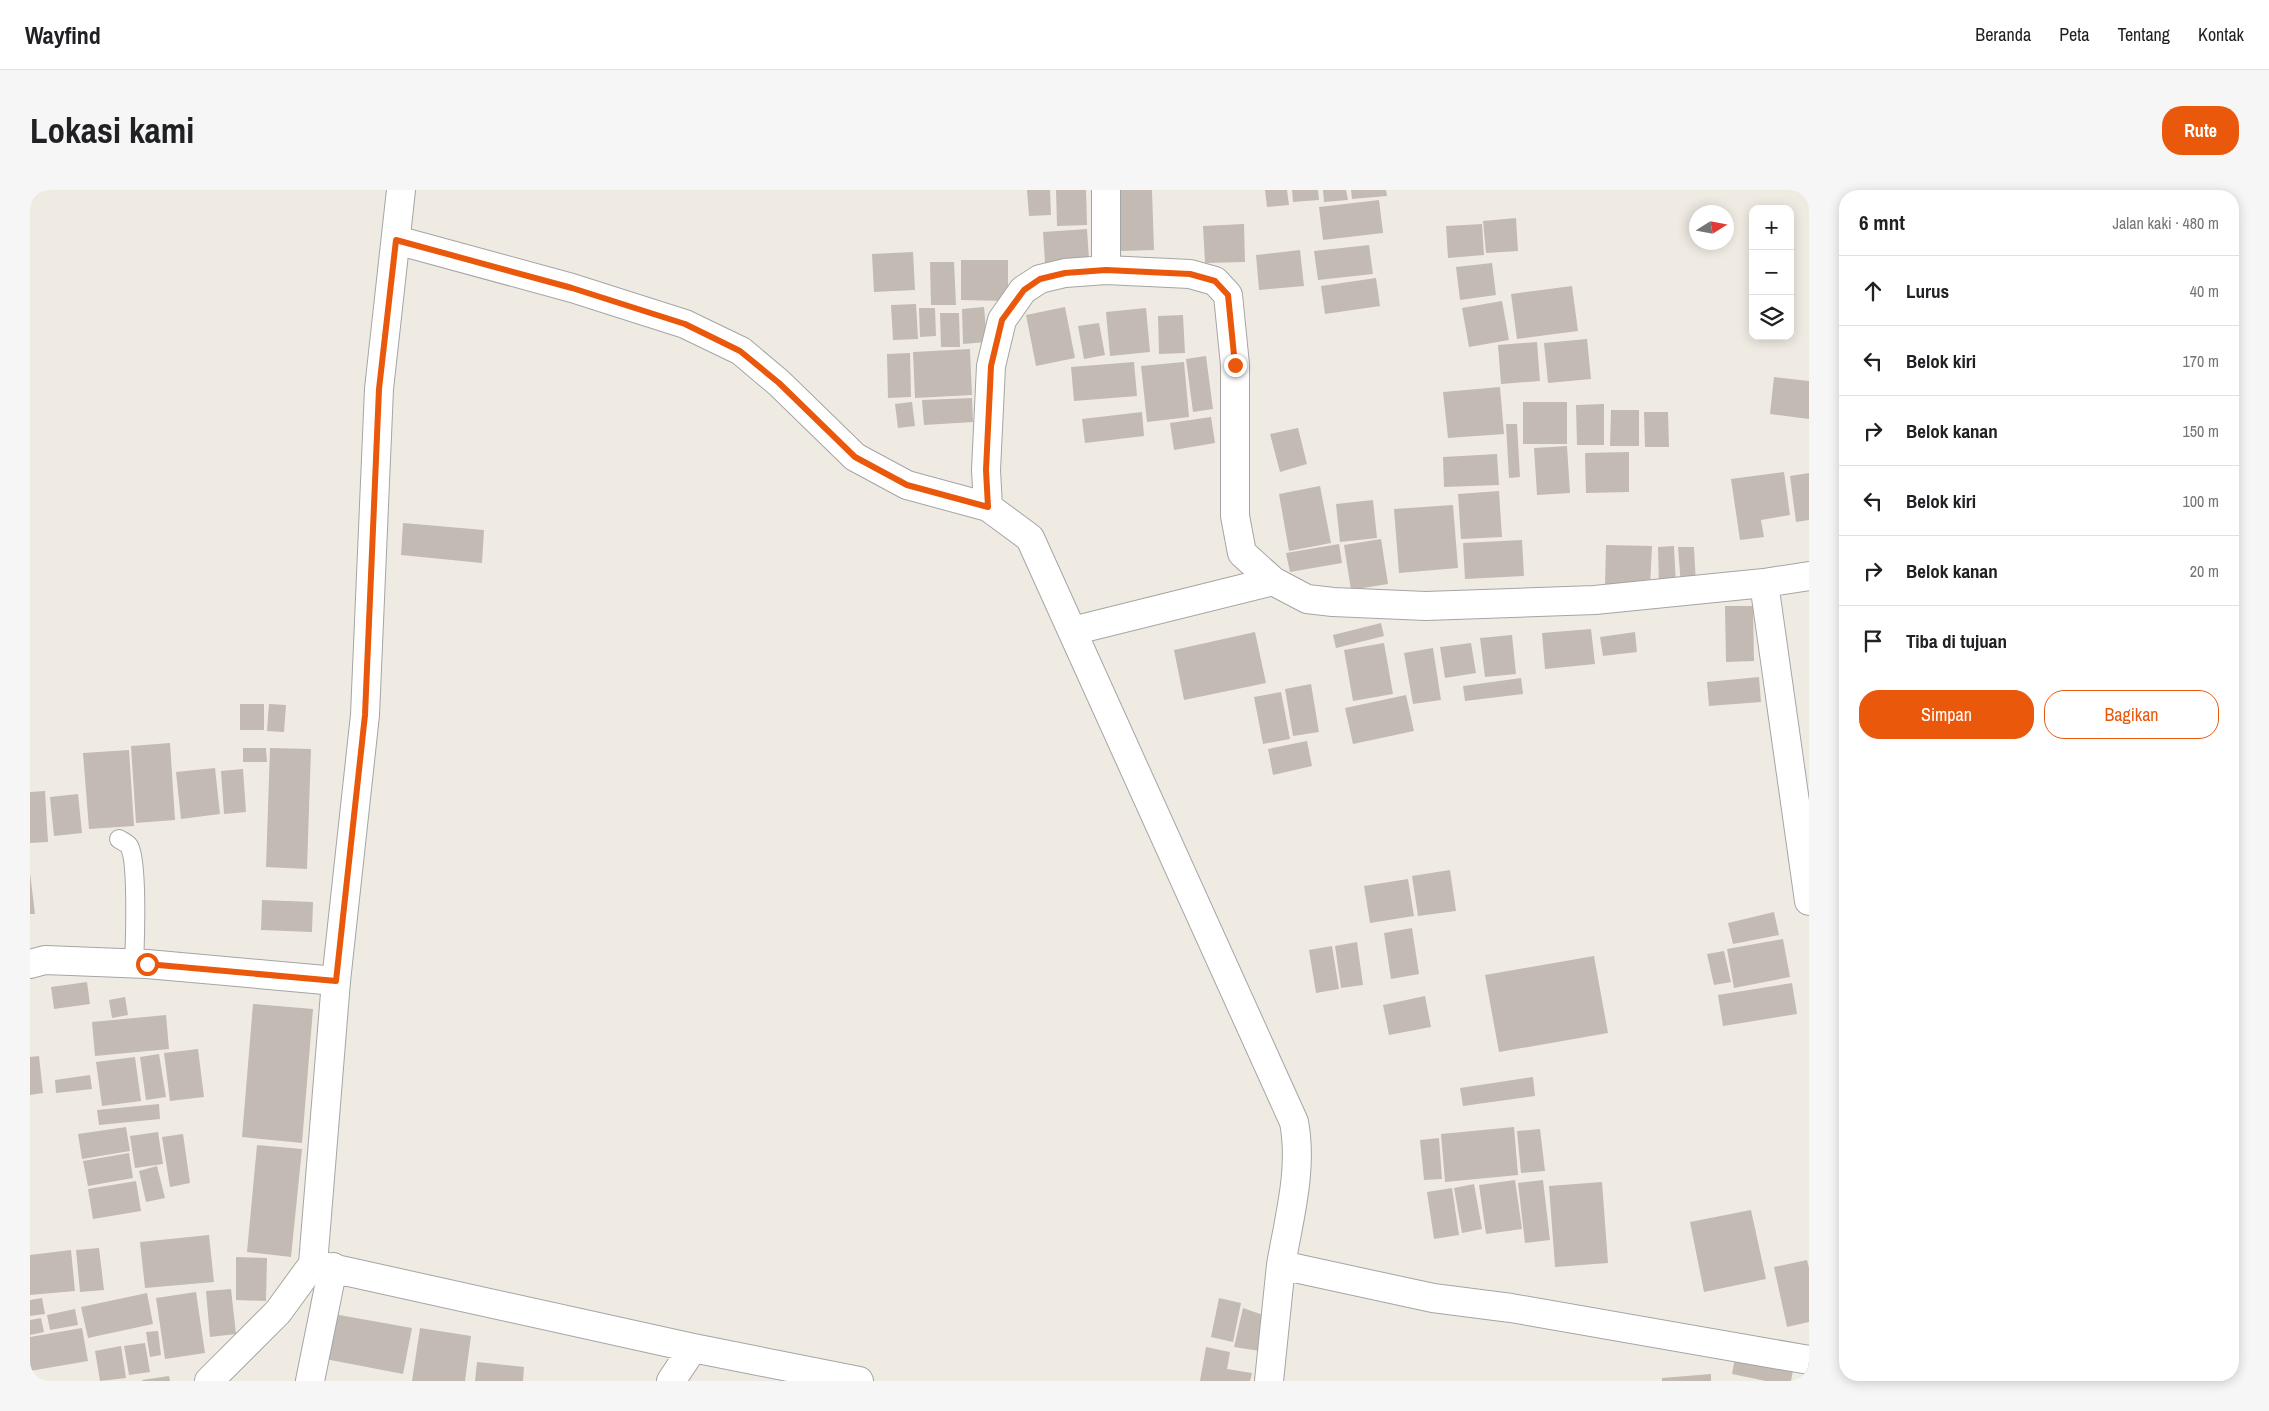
<!DOCTYPE html>
<html lang="id">
<meta charset="utf-8">
<style>
body{margin:0;font-family:"Archivo Narrow",sans-serif;background:#f6f6f6;color:#202124}
.controls{position:absolute;right:15px;top:15px;display:grid;overflow:hidden;border-radius:10px;box-shadow:0 2px 12px #0003}
.controls button{width:45px;height:45px;display:grid;place-items:center;padding:0;border:0;border-bottom:1px solid #e0e0e0;background:#fff;color:#202124;font:25px sans-serif}
.compass{position:absolute;left:1659px;top:15px;width:45px;height:45px;border-radius:50%;background:#fff;box-shadow:0 2px 12px #0003;rotate:79deg}
.stop{position:absolute;width:15px;height:15px;margin:-11px;border:4px solid #ea580c;border-radius:50%;background:#fff}
.stop.end{background:#ea580c;border-color:#fff;box-shadow:0 1px 5px #0008}
.list{margin:0;padding:0;list-style:none}
h2{display:flex;justify-content:space-between;align-items:center;height:65px;margin:0;padding:0 20px;font-size:21px}
h2 small{font-size:16px;font-weight:400;color:#757577}
.list li{display:grid;grid-template-columns:32px 1fr auto;gap:15px;align-items:center;box-sizing:border-box;height:70px;padding:0 20px;border-top:1px solid #e0e0e0}
.list b{display:block;font-size:19px;white-space:nowrap}
.list em{font-size:16px;font-style:normal;color:#757577}
.actions{display:flex;gap:10px;padding:15px 20px}
.actions a{flex:1;padding:11px 0;border:1px solid #ea580c;border-radius:20px;text-align:center;font-size:18px;color:#ea580c}
.actions .main{background:#ea580c;color:#fff}
.icon{flex:none;width:28px;height:28px;fill:none;stroke:currentColor;stroke-width:2;stroke-linecap:round;stroke-linejoin:round}
.map{position:relative;flex:none;width:1779px;height:1191px;overflow:hidden;border-radius:20px}
header{display:flex;align-items:center;gap:30px;box-sizing:border-box;height:70px;padding:0 25px;background:#fff;border-bottom:1px solid #e0e0e0}
header strong{font-size:24px}
nav{display:flex;gap:28px;margin-inline-start:auto;font-size:18px}
.intro{display:flex;align-items:center;justify-content:space-between;box-sizing:border-box;height:120px;padding:0 30px}
h1{margin:0;font-size:35px}
.button{padding:12px 22px;border-radius:20px;background:#ea580c;color:#fff;font-size:18px;font-weight:700}
main{display:flex;gap:30px;padding:0 30px}
aside{flex:1;background:#fff;border-radius:20px;box-shadow:0 2px 12px #0003}
.map>svg:first-child{display:block}
.building{fill:#c3bab3}
.lines{fill:none;stroke-linecap:round;stroke-linejoin:round}
.service-casing{stroke:#a5a5a5;stroke-width:20}
.minor-casing{stroke:#a5a5a5;stroke-width:30}
.tertiary-casing{stroke:#a5a5a5;stroke-width:30}
.service{stroke:#fff;stroke-width:18}
.minor{stroke:#fff;stroke-width:28}
.tertiary{stroke:#fff;stroke-width:28}
.route{stroke:#ea580c;stroke-width:6}
</style>
<header>
<strong>Wayfind</strong>
<nav><a>Beranda</a><a>Peta</a><a>Tentang</a><a>Kontak</a></nav>
</header>
<div class="intro"><h1>Lokasi kami</h1><a class="button">Rute</a></div>
<main>
<div class="map">
<svg width="1779" height="1191" viewBox="0 0 1779 1191">
<rect width="100%" height="100%" fill="#efebe3"/>
<path class="building" d="M997,0H1020L1021,25L999,26Z
M1026,0H1056L1057,35L1027,36Z
M1088,0H1122L1124,60L1091,61Z
M1235,0H1257L1259,15L1237,17Z
M1262,0H1288L1289,10L1263,12Z
M1293,0H1316L1318,10L1294,12Z
M1321,0H1356L1357,6L1322,9Z
M1349,10L1353,43L1293,50L1289,17Z
M1486,28L1488,61L1456,63L1453,31Z
M1214,34L1215,72L1175,73L1173,36Z
M1452,34L1454,65L1418,68L1416,36Z
M1057,39L1059,70L1015,73L1013,42Z
M1339,55L1343,84L1288,90L1284,61Z
M1270,60L1274,96L1229,100L1226,65Z
M883,62L885,100L844,102L842,64Z
M931,70H978V111L931,110Z
M900,72H924L926,115H901Z
M1462,73L1466,105L1430,110L1426,77Z
M1346,88L1350,116L1295,124L1291,96Z
M1542,96L1548,141L1487,149L1481,104Z
M1472,111L1479,150L1439,157L1432,118Z
M886,114L888,149L863,150L861,115Z
M954,117L957,152L933,154L932,119Z
M1035,117L1045,168L1006,176L996,125Z
M889,118H905L906,146L890,147Z
M1116,118L1120,162L1080,166L1076,122Z
M910,123H929L930,157H911Z
M1153,125L1155,163L1129,164L1128,126Z
M1069,133L1075,165L1054,169L1048,136Z
M1557,149L1561,189L1518,193L1514,153Z
M1507,152L1510,191L1471,194L1468,155Z
M940,159L942,205L885,208L883,162Z
M880,163L881,207L858,208L857,164Z
M1176,166L1183,219L1163,222L1156,169Z
M1104,172L1107,206L1044,211L1041,177Z
M1154,172L1159,227L1117,232L1111,176Z
M1744,187L1779,191V229L1740,224Z
M1470,197L1474,244L1418,248L1413,202Z
M942,208L943,232L894,235L892,210Z
M882,212L885,236L868,238L865,214Z
M1493,212H1537V254H1493Z
M1574,214V255H1547L1546,215Z
M1581,220H1609V256H1580Z
M1112,222L1114,246L1055,253L1052,229Z
M1614,222H1638L1639,257H1615Z
M1181,227L1185,253L1144,260L1140,233Z
M1476,234H1487L1490,287L1479,288Z
M1268,238L1277,274L1250,282L1240,244Z
M1537,256L1540,303L1507,305L1504,258Z
M1599,262V302L1556,303L1555,263Z
M1467,264L1469,295L1414,297L1413,267Z
M1754,282L1760,325L1731,330L1734,347L1710,350L1701,289Z
M1779,283V330L1766,332L1760,286Z
M1290,296L1301,353L1259,361L1249,304Z
M1469,301L1472,347L1431,349L1428,304Z
M1343,310L1347,348L1310,352L1306,314Z
M1423,315L1428,378L1369,383L1364,319Z
M373,333L454,340L452,373L371,365Z
M1351,349L1358,394L1321,400L1314,355Z
M1492,350L1494,386L1435,389L1433,353Z
M1309,354L1312,373L1260,382L1256,363Z
M1576,355L1622,356L1620,397L1575,396Z
M1644,356L1646,396L1629,397L1628,357Z
M1648,357H1664L1666,395L1651,396Z
M1695,416H1723L1724,471L1696,472Z
M1351,433L1354,446L1306,458L1303,445Z
M1561,439L1565,474L1515,479L1512,443Z
M1225,442L1236,493L1154,510L1144,460Z
M1605,442L1607,462L1573,466L1570,447Z
M1482,445L1486,484L1455,487L1450,448Z
M1354,453L1363,504L1323,511L1314,460Z
M1441,453L1446,483L1415,488L1410,457Z
M1403,458L1411,510L1383,514L1374,463Z
M1729,487L1731,512L1679,516L1677,492Z
M1491,488L1493,504L1435,511L1433,496Z
M1281,494L1289,542L1263,546L1255,499Z
M1251,502L1260,549L1233,554L1224,507Z
M1376,505L1384,541L1323,554L1315,518Z
M210,514H234V540H210Z
M239,514L256,515L254,542L237,541Z
M1277,551L1282,576L1243,585L1238,559Z
M140,553L145,630L106,633L101,556Z
M213,558H236L237,572H213Z
M240,558L281,559L277,679L236,677Z
M99,560L104,636L59,639L53,563Z
M185,578L190,624L151,629L146,582Z
M213,579L216,622L194,624L191,581Z
M15,601L18,652L0,653V602Z
M48,604L52,643L24,646L20,607Z
M1420,680L1426,721L1388,726L1382,686Z
M0,683L5,724H0Z
M1378,689L1384,726L1340,733L1334,696Z
M232,710L283,712L282,742L231,740Z
M1744,722L1749,745L1703,754L1698,733Z
M1382,738L1389,784L1361,789L1354,743Z
M1753,749L1760,787L1704,798L1697,759Z
M1327,752L1333,795L1311,798L1305,756Z
M1302,756L1309,799L1286,803L1279,760Z
M1694,761L1701,792L1684,795L1677,764Z
M1564,766L1578,843L1469,862L1455,785Z
M57,792L60,814L24,819L21,797Z
M1762,793L1767,824L1693,836L1688,805Z
M1395,806L1401,837L1359,845L1353,815Z
M95,807L98,825L82,828L79,810Z
M223,814L283,819L272,953L212,947Z
M136,825L139,859L65,866L62,832Z
M168,859L174,907L140,911L134,863Z
M129,864L136,907L116,910L110,867Z
M9,866L13,903L0,905V867Z
M105,867L111,911L72,916L66,872Z
M60,885L62,899L26,903L25,890Z
M1503,887L1505,906L1433,916L1430,898Z
M129,914L130,929L69,935L67,920Z
M96,937L100,961L52,969L48,944Z
M1484,937L1488,985L1415,992L1411,944Z
M1510,939L1515,981L1491,983L1487,941Z
M128,942L133,974L105,978L100,946Z
M153,944L160,993L140,997L132,947Z
M1409,948L1412,989L1394,990L1390,950Z
M227,955L272,959L261,1067L217,1062Z
M99,963L103,988L58,996L53,971Z
M127,976L135,1008L116,1012L109,981Z
M1485,990L1492,1039L1456,1044L1449,995Z
M1513,990L1520,1050L1495,1053L1488,993Z
M106,991L111,1021L63,1029L58,999Z
M1572,992L1578,1073L1525,1077L1519,996Z
M1444,994L1452,1039L1432,1043L1424,998Z
M1422,998L1429,1045L1404,1049L1397,1002Z
M1721,1020L1736,1089L1674,1102L1660,1032Z
M179,1045L184,1092L115,1098L110,1052Z
M69,1058L74,1100L50,1102L46,1060Z
M41,1060L45,1101L0,1105V1065Z
M206,1067L237,1068L236,1111L206,1110Z
M1777,1070L1779,1078V1132L1757,1137L1744,1077Z
M201,1099L206,1144L180,1147L176,1101Z
M166,1102L175,1163L135,1169L126,1108Z
M117,1103L123,1134L58,1148L51,1117Z
M12,1108L15,1124L0,1126V1110Z
M1189,1108L1211,1113L1203,1152L1181,1147Z
M1213,1118L1236,1126L1230,1161L1204,1157Z
M45,1119L48,1135L20,1140L17,1125Z
M298,1123L382,1138L373,1184L290,1168Z
M11,1128L14,1142L0,1145V1130Z
M52,1138L58,1171L0,1181V1147Z
M390,1138L441,1146L435,1191H382Z
M128,1141L131,1165L120,1167L116,1142Z
M115,1153L120,1182L99,1185L94,1156Z
M91,1156L96,1188L70,1191L65,1161Z
M1176,1157L1200,1162L1197,1179L1222,1183L1220,1191H1170Z
M1706,1162L1764,1175L1761,1191H1736L1702,1184Z
M447,1172L494,1177L493,1191H445Z
M1681,1184V1191H1632V1188Z
M139,1186L140,1191H113L112,1190Z"/>
<g class="lines">
<defs>
<path id="service" d="M89,649C92,651 97,653 99,656C108,670 105,752 104,773"/>
<path id="minor" d="M1076,0V80L1160,84L1185,91L1198,105L1205,175V326L1212,363L1243,391L1277,409L1303,412L1396,416L1565,410L1734,393L1779,711
M366,50L542,98L655,134L711,161L749,193L825,267L877,295L958,317L1000,348L1264,932C1273,979 1259,1028 1251,1075L1403,1108L1481,1118L1779,1170
M958,317L956,280L961,176L972,130L993,100L1010,89L1035,83L1076,80
M1734,393L1779,386
M1042,441L1243,391
M0,774L15,770L117,774L306,791
M283,1074L663,1158L829,1191
M280,1191L303,1077
M641,1191L663,1158
M1239,1191L1251,1075"/>
<path id="tertiary" d="M179,1191L248,1122L283,1074L306,791L335,525L349,199L371,0"/>
</defs>
<use href="#service" class="service-casing"/>
<use href="#minor" class="minor-casing"/>
<use href="#tertiary" class="tertiary-casing"/>
<use href="#service" class="service"/>
<use href="#minor" class="minor"/>
<use href="#tertiary" class="tertiary"/>
</g>
<g class="lines">
<path class="route" d="M117,774L306,791L335,525L349,199L366,50L542,98L655,134L710,161L749,193L825,267L877,295L958,317L956,280L961,176L972,130L994,100L1010,89L1035,83L1076,80L1160,84L1185,91L1198,105L1205,175"/>
</g>
</svg>
<div class="controls">
<button>+</button>
<button>−</button>
<button><svg class="icon" aria-label="layers" viewBox="0 0 24 24"><path d="M12 4l9 5-9 5-9-5zM3 14l9 5 9-5"/></svg></button>
</div>
<svg class="compass" viewBox="-18 -18 36 36"><path d="M0-13l5 13h-10z" fill="#e53935"/><path d="M0 13l5-13h-10z" fill="#757577"/></svg>
<div class="stop" style="left:117px;top:774px"></div>
<div class="stop end" style="left:1205px;top:175px"></div>
</div>
<aside>
<h2>6 mnt<small>Jalan kaki · 480 m</small></h2>
<ul class="list">
<li><svg class="icon" aria-label="ahead" viewBox="0 0 24 24"><path d="M12 20V5M6 11l6-6 6 6"/></svg><div><b>Lurus</b></div><em>40 m</em></li>
<li><svg class="icon" aria-label="left" viewBox="0 0 24 24"><path d="M17 20v-9H6M10 6l-5 5 5 5"/></svg><div><b>Belok kiri</b></div><em>170 m</em></li>
<li><svg class="icon" aria-label="right" viewBox="0 0 24 24"><path d="M7 20v-9h11M14 6l5 5-5 5"/></svg><div><b>Belok kanan</b></div><em>150 m</em></li>
<li><svg class="icon" aria-label="left" viewBox="0 0 24 24"><path d="M17 20v-9H6M10 6l-5 5 5 5"/></svg><div><b>Belok kiri</b></div><em>100 m</em></li>
<li><svg class="icon" aria-label="right" viewBox="0 0 24 24"><path d="M7 20v-9h11M14 6l5 5-5 5"/></svg><div><b>Belok kanan</b></div><em>20 m</em></li>
<li><svg class="icon" aria-label="arrive" viewBox="0 0 24 24"><path d="M6 21V4h12l-3 4 3 4H6"/></svg><div><b>Tiba di tujuan</b></div></li>
</ul>
<div class="actions"><a class="main">Simpan</a><a>Bagikan</a></div>
</aside>
</main>
